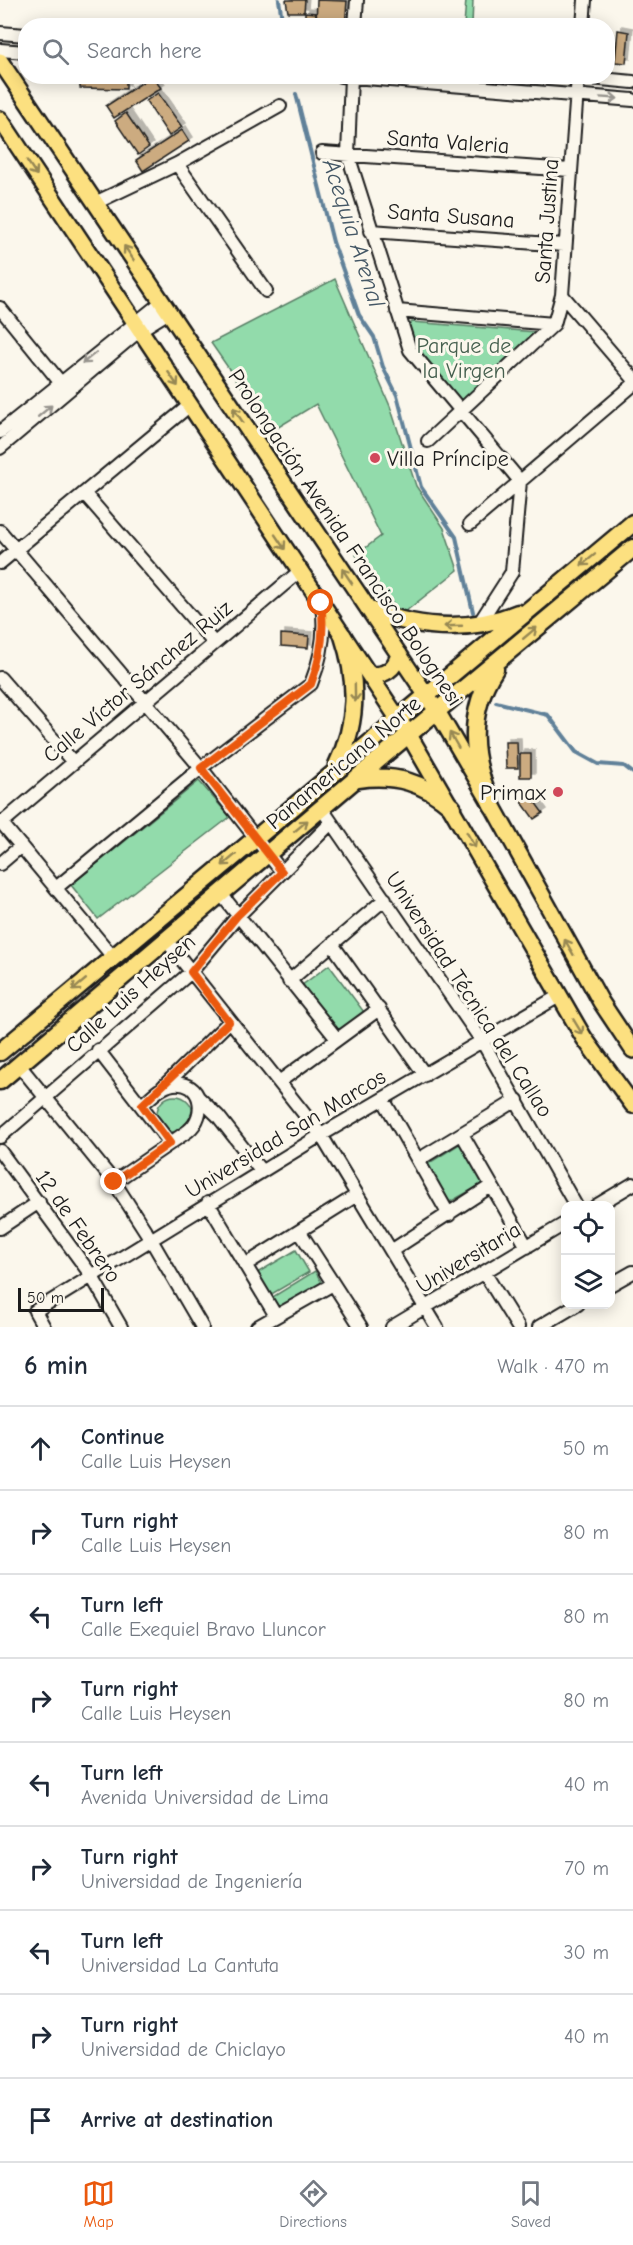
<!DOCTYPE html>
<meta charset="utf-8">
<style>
body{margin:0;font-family:"Comic Neue",sans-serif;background:#f2f2f3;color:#1f2937}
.controls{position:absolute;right:18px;bottom:18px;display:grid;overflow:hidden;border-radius:12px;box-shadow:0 3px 15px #0003}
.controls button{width:54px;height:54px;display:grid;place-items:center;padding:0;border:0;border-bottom:2px solid #e0e1e3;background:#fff;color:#1f2937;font:30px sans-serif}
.scale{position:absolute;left:18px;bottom:15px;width:86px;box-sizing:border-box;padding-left:6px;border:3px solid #1c1c1c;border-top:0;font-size:16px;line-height:21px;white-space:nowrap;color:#1c1c1c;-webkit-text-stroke:4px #fbf7ec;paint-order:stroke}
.stop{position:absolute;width:18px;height:18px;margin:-14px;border:4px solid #ea580c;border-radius:50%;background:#fff}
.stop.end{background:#ea580c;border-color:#fff;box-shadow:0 2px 6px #0008}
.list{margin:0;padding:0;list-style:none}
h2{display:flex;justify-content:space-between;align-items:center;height:78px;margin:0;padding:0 24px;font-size:26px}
h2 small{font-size:20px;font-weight:400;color:#747a83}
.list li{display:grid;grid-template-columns:39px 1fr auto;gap:18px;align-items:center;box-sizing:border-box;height:84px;padding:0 24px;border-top:2px solid #e0e1e3}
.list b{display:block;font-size:22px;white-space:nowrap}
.list p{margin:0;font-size:20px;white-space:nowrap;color:#747a83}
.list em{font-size:20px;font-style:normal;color:#747a83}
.icon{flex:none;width:33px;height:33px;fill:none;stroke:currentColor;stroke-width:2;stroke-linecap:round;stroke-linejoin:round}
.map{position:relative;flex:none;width:633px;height:1327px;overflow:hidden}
.search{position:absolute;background:#fff;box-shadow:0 3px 15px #0003;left:18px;right:18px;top:18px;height:66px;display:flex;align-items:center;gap:15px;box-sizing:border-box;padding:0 21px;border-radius:24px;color:#747a83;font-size:22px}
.sheet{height:834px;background:#fff}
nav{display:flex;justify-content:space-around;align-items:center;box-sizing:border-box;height:84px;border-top:2px solid #e0e1e3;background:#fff;font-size:16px;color:#747a83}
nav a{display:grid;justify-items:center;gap:3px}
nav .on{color:#ea580c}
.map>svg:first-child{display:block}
.green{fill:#92dbab;stroke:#577c64;stroke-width:1.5}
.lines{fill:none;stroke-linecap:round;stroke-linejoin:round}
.stream{stroke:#618199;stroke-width:4}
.building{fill:#ccab80;stroke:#1c1c1c;stroke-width:1.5;filter:url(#shadow)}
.minor-casing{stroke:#1c1c1c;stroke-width:16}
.major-casing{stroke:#1c1c1c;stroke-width:20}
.highway-casing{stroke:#1c1c1c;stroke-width:21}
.minor{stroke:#fbf7ec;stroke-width:12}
.major{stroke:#fce080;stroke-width:15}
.highway{stroke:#fce080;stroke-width:16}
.oneway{stroke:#97948e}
.oneway2{stroke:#978853}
.route{stroke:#ea580c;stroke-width:8}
.poi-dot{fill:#d1495b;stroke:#fbf7ec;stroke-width:2}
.labels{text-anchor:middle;stroke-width:6;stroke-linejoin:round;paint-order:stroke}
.street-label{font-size:22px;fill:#1c1c1c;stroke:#fbf7ec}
.park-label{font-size:22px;fill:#455f4e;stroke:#fbf7ec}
.poi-label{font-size:22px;fill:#1c1c1c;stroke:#fbf7ec;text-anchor:start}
.water-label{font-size:24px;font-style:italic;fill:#445765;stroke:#fbf7ec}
</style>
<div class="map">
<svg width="633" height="1327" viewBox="0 0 633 1327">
<defs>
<filter id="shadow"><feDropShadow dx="4" dy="-4" stdDeviation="0" flood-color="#0004"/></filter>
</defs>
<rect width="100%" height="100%" fill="#fbf7ec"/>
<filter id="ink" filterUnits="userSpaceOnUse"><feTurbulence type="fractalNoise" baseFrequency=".0167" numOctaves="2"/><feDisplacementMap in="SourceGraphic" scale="12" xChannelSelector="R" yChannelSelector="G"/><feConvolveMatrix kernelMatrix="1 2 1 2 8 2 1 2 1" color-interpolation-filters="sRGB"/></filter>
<g filter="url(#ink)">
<path class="green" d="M466,0H473L472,25H464Z
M335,279L390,406L416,486L444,528L458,570L401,615L356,555L381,536L316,404L272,431L211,343Z
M412,322L536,332L538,337L461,404L416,351L408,326Z
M199,781L230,817L98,919L71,885Z
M329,965L364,1012L339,1032L301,986Z
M157 1114a18 18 0 1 1 36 0a18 18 0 1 1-36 0Z
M461,1143L484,1183L448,1203L426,1165Z
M296,1250L309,1272L270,1295L257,1273Z
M315,1271L323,1285L279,1312L271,1298Z"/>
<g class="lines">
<path class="stream" d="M279,0L283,26
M296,94L333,242L359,315L374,337L383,367L397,395L421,487L456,537L473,612
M496,702L548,715L576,752L598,764L624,766L633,773"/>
</g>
<path class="building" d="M286,0H305L304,12H288Z
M317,0L347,1L345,26L316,24Z
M305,12L316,13L315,26H305Z
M618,30L629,32L626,63L615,62Z
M608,45H616L615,62H608Z
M80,76H126V89L80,88Z
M152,76L161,88L114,118L106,106Z
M158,93L182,127L169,136L146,101Z
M126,113L149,147L138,155L115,121Z
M182,130L189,141L143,171L136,160Z
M281,634L309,636L308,648L281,646Z
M505,742H517L518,768H506Z
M520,754H531V777H520Z
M527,791L543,813L534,819L518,797Z"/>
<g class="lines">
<defs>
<path id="minor" d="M355,26L357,0
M583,26L585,0
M0,33L26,35
M0,50L26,52
M341,76L633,100
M351,76L348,155L410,350L520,481L512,572L478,625
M569,76L633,82
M578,76L562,295L633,378
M322,153L570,170
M177,164L266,291
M95,203L177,164L280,106
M371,231L564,245
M0,308L60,382
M397,311L554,324
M0,432L162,302
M428,441L554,324L562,295
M0,448L140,330L169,312
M84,493L214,643
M470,524L633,385
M0,531L201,768L282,872
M0,563L190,405
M0,678L73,762
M322,809L482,1041L576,1206
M0,821L113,957
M2,823L300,571
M0,864L21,846
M56,888L201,768L311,684C321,659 326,632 322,606
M221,894L337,1039
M166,940L321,1135L437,1327
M332,944L425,1075
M289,981L385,899
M98,1050L170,1143
M19,1065L114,1182L150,1238L202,1327
M279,1082L379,1009
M163,1087L229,1022
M198,1097L218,1116L261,1171
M383,1099L449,1215
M462,1134L527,1247
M0,1137L191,972L237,917L331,823
M0,1151L91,1275L121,1327
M418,1160L517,1100
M114,1182L188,1131C208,1115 202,1080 173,1084C161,1086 151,1097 142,1105
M208,1203L276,1316
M596,1206L633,1184
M0,1228L39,1202
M300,1232L361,1327
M391,1251L491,1186
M245,1265L357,1195
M484,1272L518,1327
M610,1285L633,1272
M44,1327L35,1311L321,1135L559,996
M257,1327L333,1284
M392,1327L566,1223
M539,1327L578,1304"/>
<path id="major" d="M0,61L437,711L492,805L601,1002L633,1050
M0,119L409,735L584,1038L633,1105
M369,674C384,677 395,669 399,654"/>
<path id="highway" d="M370,610C419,629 468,633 518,613
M337,765C358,723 358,681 343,636
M358,779C395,774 424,782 452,807
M492,805C471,759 466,713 495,669
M0,1052L633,523
M0,1081L390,750L633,548"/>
</defs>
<use href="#minor" class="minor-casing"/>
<use href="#major" class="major-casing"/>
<use href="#highway" class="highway-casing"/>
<use href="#minor" class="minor"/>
<use href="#major" class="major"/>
<use href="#highway" class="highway"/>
</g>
<defs><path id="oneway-shaft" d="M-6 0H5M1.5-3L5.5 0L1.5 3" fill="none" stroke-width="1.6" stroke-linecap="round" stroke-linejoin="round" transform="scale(1.5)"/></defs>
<g class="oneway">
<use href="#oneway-shaft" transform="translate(609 98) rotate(4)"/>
<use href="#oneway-shaft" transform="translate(89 358) rotate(141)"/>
<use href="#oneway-shaft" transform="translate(45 411) rotate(-40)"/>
</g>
<g class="oneway2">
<use href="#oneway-shaft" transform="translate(32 168) rotate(56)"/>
<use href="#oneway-shaft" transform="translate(129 253) rotate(-124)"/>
<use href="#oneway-shaft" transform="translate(173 379) rotate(56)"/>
<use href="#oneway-shaft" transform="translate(238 415) rotate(-124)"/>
<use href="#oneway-shaft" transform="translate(280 542) rotate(56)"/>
<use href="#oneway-shaft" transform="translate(588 560) rotate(141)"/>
<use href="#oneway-shaft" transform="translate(347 576) rotate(-124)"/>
<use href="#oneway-shaft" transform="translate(453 626) rotate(178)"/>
<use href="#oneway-shaft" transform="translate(530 633) rotate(-40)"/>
<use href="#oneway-shaft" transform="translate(355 693) rotate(89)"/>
<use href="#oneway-shaft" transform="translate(454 740) rotate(-120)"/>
<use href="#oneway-shaft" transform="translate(301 826) rotate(-40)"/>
<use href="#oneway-shaft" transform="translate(471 840) rotate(61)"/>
<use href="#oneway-shaft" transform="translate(229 860) rotate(140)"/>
<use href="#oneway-shaft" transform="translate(569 947) rotate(-120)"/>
<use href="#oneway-shaft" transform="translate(79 985) rotate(140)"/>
<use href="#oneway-shaft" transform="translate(578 1027) rotate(59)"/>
</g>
</g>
<g class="lines" filter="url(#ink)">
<path class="route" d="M114,1182L170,1143L142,1105L229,1022L191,972L237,916L282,872L201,768L311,684C321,658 325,631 321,603"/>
</g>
<g class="poi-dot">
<circle cx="375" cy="458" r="6"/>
<circle cx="558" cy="792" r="6"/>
</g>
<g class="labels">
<g class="street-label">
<text transform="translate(448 141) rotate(4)" y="8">Santa Valeria</text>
<text transform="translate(451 215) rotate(4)" y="8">Santa Susana</text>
<text transform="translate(546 221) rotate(-86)" y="8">Santa Justina</text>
<text transform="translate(346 537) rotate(56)" y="8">Prolongación Avenida Francisco Bolognesi</text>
<text transform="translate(137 681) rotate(-40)" y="8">Calle Víctor Sánchez Ruiz</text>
<text transform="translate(343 762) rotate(-40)" y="8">Panamericana Norte</text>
<text transform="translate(130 993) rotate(-42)" y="8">Calle Luis Heysen</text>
<text transform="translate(470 994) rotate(57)" y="8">Universidad Técnica del Callao</text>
<text transform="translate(285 1133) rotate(-31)" y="8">Universidad San Marcos</text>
<text transform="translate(79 1226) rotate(55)" y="8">12 de Febrero</text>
<text transform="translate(468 1257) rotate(-31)" y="8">Universitaria</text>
</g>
<g class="park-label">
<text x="464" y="353">Parque de<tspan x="464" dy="25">la Virgen</tspan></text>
</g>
<g class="poi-label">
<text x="387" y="466">Villa Príncipe</text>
<text x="546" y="800" text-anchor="end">Primax</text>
</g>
<g class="water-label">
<text transform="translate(354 233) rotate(72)" y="8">Acequia Arenal</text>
</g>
</g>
</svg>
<div class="controls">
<button><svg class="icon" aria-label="locate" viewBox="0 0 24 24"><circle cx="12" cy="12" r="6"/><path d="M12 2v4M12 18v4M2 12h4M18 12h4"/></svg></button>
<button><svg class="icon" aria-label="layers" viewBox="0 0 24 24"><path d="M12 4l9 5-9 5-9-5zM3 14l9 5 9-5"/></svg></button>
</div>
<div class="scale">50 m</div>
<div class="stop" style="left:321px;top:603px"></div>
<div class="stop end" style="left:114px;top:1182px"></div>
<div class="search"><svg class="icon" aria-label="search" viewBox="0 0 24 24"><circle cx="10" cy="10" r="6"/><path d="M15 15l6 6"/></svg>Search here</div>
</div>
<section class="sheet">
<h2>6 min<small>Walk · 470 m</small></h2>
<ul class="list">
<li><svg class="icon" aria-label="ahead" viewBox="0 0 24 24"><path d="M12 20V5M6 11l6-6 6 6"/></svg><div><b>Continue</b><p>Calle Luis Heysen</p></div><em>50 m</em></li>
<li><svg class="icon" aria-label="right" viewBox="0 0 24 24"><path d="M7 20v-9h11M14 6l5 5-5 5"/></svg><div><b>Turn right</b><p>Calle Luis Heysen</p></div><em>80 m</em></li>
<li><svg class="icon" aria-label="left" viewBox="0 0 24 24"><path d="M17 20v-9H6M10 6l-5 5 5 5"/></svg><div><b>Turn left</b><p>Calle Exequiel Bravo Lluncor</p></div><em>80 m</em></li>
<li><svg class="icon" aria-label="right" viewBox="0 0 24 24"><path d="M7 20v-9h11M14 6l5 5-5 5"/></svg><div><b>Turn right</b><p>Calle Luis Heysen</p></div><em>80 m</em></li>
<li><svg class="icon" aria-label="left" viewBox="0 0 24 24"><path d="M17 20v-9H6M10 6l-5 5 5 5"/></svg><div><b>Turn left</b><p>Avenida Universidad de Lima</p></div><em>40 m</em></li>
<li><svg class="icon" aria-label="right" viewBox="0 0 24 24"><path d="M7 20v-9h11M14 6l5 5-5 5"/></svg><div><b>Turn right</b><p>Universidad de Ingeniería</p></div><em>70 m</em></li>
<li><svg class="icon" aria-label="left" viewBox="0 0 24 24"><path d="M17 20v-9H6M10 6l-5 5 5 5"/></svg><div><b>Turn left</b><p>Universidad La Cantuta</p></div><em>30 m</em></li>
<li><svg class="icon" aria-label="right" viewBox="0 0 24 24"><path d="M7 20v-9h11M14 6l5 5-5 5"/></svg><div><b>Turn right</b><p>Universidad de Chiclayo</p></div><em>40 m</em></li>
<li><svg class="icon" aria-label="arrive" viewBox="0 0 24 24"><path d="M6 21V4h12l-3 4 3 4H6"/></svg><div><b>Arrive at destination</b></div></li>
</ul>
</section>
<nav>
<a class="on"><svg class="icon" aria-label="map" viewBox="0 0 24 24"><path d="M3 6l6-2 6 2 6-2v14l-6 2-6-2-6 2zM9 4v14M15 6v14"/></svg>Map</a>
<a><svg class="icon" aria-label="directions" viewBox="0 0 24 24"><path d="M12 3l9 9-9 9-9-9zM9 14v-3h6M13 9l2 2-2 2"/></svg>Directions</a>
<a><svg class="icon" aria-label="saved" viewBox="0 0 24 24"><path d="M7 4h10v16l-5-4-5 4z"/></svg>Saved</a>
</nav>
